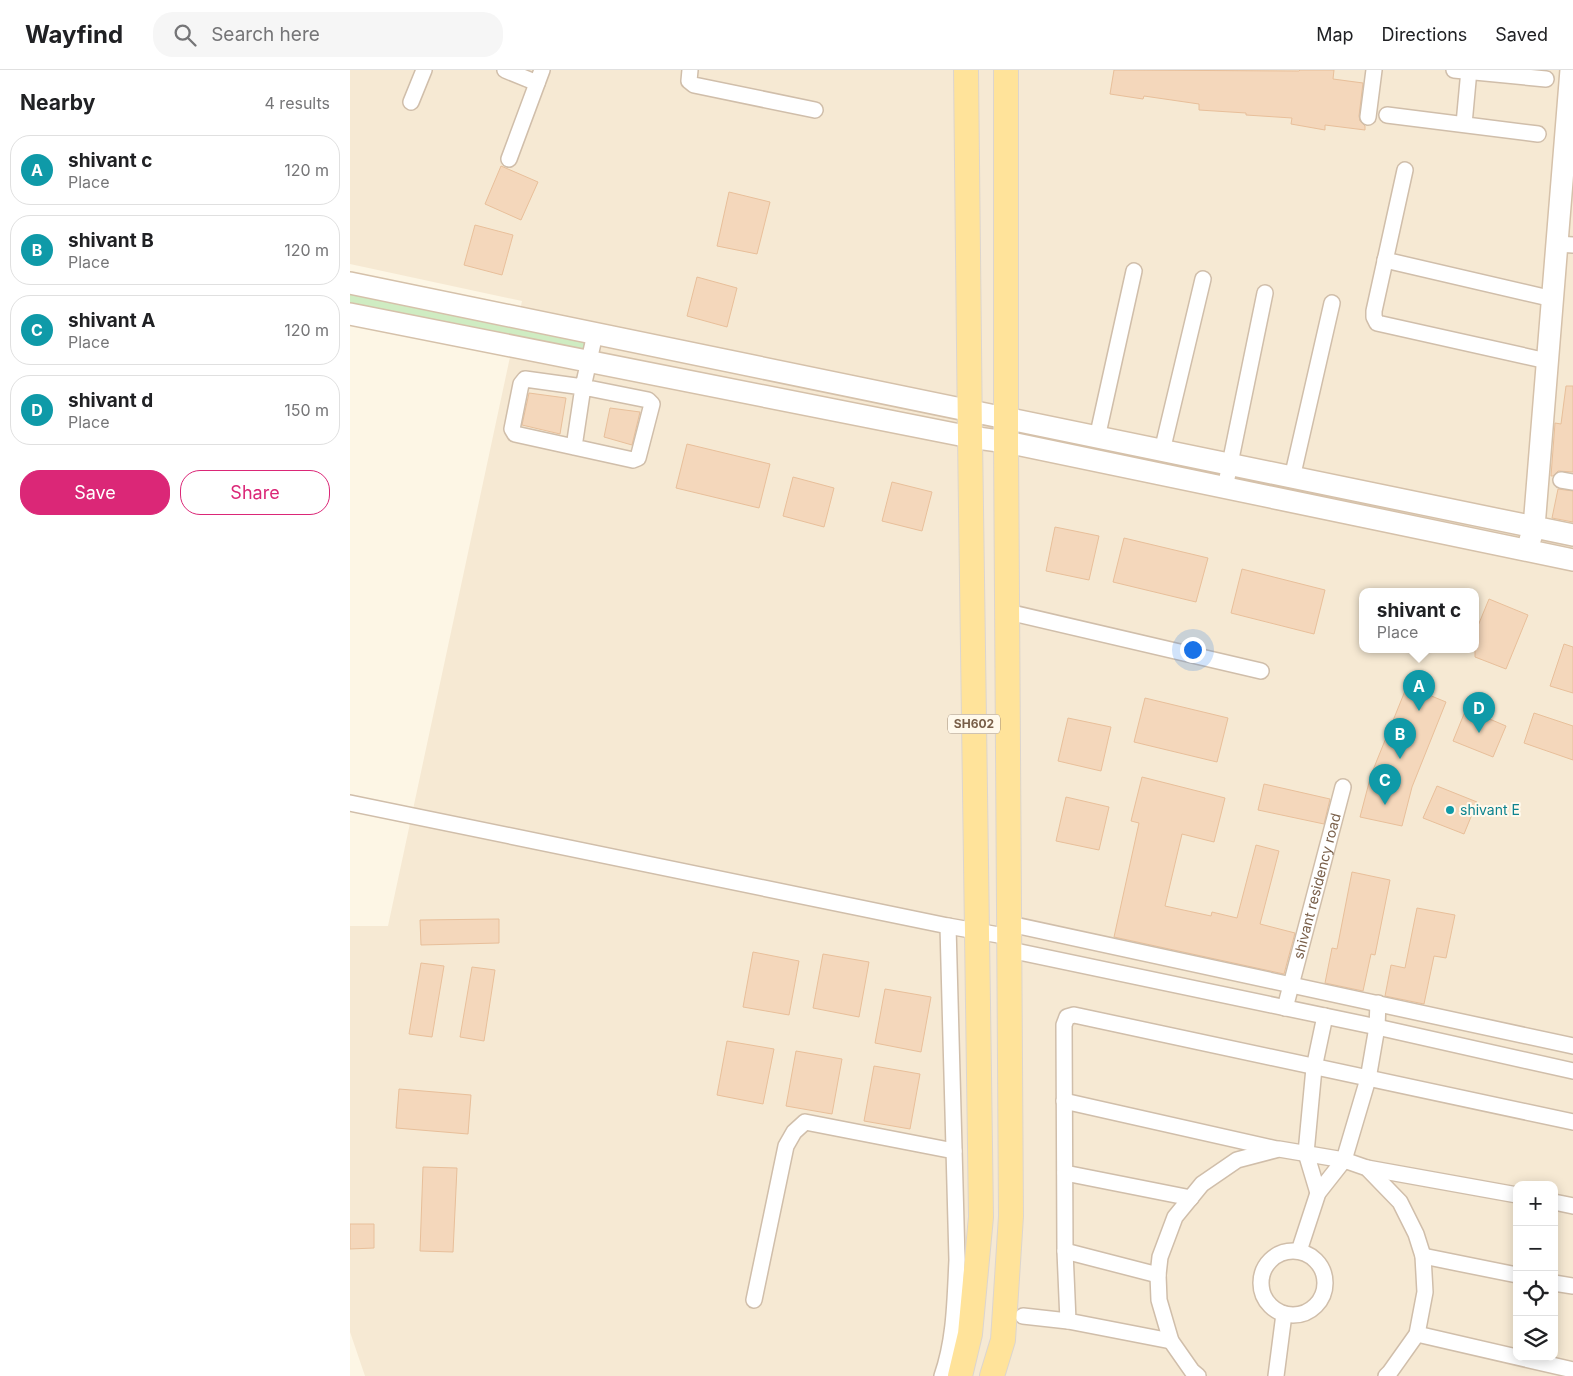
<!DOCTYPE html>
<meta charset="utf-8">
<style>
body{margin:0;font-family:Inter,sans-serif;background:#f6f6f6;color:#202124}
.controls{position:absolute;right:15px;bottom:15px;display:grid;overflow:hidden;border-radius:10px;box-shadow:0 2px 12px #0003}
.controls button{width:45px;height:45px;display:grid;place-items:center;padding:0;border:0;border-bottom:1px solid #e0e0e0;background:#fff;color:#202124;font:25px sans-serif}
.you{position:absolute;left:842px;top:579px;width:18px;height:18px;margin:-12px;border:4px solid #fff;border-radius:50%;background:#1a73e8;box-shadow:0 0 0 8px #1a73e833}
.badge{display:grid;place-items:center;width:32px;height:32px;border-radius:50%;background:#db2777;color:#fff;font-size:16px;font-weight:700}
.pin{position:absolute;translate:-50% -41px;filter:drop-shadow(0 1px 2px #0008)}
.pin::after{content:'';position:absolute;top:26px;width:18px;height:15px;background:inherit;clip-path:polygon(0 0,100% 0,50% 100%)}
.popup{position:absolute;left:1009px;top:518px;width:120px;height:65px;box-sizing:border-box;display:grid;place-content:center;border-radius:10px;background:#fff;filter:drop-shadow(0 1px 4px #0005);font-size:16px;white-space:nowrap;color:#757577}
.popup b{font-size:19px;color:#202124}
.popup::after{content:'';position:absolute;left:50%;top:100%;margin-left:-10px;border:10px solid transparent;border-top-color:#fff}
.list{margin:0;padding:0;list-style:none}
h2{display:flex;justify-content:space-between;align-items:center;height:65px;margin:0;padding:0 20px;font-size:21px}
h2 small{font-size:16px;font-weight:400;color:#757577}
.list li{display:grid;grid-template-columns:32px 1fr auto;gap:15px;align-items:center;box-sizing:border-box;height:70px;margin:0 10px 10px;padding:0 10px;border:1px solid #e0e0e0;border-radius:20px}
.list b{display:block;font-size:19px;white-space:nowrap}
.list p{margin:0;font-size:16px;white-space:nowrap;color:#757577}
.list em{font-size:16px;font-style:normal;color:#757577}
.actions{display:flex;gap:10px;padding:15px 20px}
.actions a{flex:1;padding:11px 0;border:1px solid #db2777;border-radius:20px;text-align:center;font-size:18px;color:#db2777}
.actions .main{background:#db2777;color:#fff}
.icon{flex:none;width:28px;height:28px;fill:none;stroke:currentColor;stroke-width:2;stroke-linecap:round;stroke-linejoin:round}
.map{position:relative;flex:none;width:1223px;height:1306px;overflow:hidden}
header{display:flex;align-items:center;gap:30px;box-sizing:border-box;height:70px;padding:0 25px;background:#fff;border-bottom:1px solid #e0e0e0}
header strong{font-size:24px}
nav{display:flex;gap:28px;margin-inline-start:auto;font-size:18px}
.search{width:350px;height:45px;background:#f6f6f6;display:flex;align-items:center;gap:12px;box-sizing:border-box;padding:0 18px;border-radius:20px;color:#757577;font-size:19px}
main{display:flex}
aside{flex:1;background:#fff}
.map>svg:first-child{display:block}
.residential{fill:#f6e9d3;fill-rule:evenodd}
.green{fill:#cfecc2}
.building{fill:#f4d7bb;stroke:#e8bf9a}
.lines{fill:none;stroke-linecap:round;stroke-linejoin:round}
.street-casing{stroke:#d0beaa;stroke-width:18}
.secondary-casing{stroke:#d5c1aa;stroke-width:24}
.primary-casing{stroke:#dcd5cf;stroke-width:26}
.street{stroke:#fff;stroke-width:15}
.secondary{stroke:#fff;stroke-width:21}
.primary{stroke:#ffe39a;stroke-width:24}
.culture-dot{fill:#0f9aa8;stroke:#fff9ec;stroke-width:2}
.labels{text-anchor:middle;stroke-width:4;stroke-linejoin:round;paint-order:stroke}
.shield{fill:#fff9ec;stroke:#a08c79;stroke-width:1}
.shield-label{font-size:12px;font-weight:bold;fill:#785e48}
.culture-label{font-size:14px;fill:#0d838f;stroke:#fff9ec;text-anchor:start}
.street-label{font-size:14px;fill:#785e48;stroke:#fff9ec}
</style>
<header>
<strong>Wayfind</strong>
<div class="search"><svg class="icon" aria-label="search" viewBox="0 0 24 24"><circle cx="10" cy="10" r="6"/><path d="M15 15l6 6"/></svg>Search here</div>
<nav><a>Map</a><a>Directions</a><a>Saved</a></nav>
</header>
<main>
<aside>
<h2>Nearby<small>4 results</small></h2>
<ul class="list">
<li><span class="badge" style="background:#0f9aa8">A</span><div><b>shivant c</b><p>Place</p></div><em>120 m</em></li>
<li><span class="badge" style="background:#0f9aa8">B</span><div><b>shivant B</b><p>Place</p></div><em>120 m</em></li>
<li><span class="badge" style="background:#0f9aa8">C</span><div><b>shivant A</b><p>Place</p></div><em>120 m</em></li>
<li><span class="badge" style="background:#0f9aa8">D</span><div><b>shivant d</b><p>Place</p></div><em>150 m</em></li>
</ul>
<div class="actions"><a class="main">Save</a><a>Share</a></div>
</aside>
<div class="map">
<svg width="1223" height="1306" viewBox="0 0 1223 1306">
<rect width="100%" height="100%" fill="#fdf6e5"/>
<path class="residential" d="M0,0H1223V1306H15L0,1262V856H38L172,231L0,194ZM1013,522H1125V580H1013ZM1167,1115H1204V1287H1167Z"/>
<path class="green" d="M0,220L235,268L234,282L0,236Z"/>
<path class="building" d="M764,0L949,1L950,0H984L983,9L1013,13L1009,46L1010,51L1015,56V60L975,55V60L941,54L942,48L896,45V43L849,40V34L794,26L793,29L760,24Z
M151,96L188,112L171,150L135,134Z
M379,122L420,132L407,184L367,176Z
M125,155L163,165L152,205L114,195Z
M347,207L387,218L377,257L337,246Z
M1216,316H1223V402L1208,401L1203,406H1201L1205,353L1211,354Z
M179,323L216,328L210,364L172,355Z
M260,338L290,342L282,375L254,367Z
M337,374L420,394L409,438L326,418Z
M443,407L484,418L474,457L433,446Z
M542,412L582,422L572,461L532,451Z
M1208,419L1223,421V452L1202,448Z
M705,457L749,466L739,510L696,501Z
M774,468L858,488L846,532L763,512Z
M892,499L975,520L964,564L881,543Z
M1139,529L1178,545L1156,599L1125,587V563Z
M1214,574L1223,577V623L1200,616Z
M1057,616L1096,632L1062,717L1052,756L1010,747L1021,705Z
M795,628L878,648L867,692L784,672Z
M1116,639L1156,656L1143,687L1103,671Z
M1184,643L1223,656V690L1174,673Z
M718,648L761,657L751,701L708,691Z
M792,707L875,728L864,772L832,764L815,836L861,846L862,842L887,848L906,775L929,781L910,854L945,863L934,904L764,867L789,753L781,751Z
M914,714L980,729L974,754L908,740Z
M1087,716L1127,732L1114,764L1073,748Z
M716,727L759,737L749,780L706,771Z
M1002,802L1040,810L1025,885L1021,884L1013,921L975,913L982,878L987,879Z
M1067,838L1105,845L1096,888L1084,886L1074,934L1035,926L1041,895L1055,898Z
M149,849V873L71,875L70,850Z
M403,882L449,891L439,945L393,937Z
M473,884L519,892L509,947L463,938Z
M71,893L94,896L82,967L59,964Z
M122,897L145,900L134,971L110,967Z
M535,919L581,927L571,982L525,973Z
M377,971L424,979L413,1034L367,1025Z
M446,981L492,989L482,1044L436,1036Z
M524,996L570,1004L560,1059L514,1051Z
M49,1019L121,1025L118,1064L46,1058Z
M73,1097L107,1098L103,1182L70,1181Z
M0,1154H24V1178L0,1179Z"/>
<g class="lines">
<defs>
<g id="street">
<path d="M155,0L187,13"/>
<path d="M340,0L339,11L344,15L465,40"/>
<path d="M1104,0L1196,9"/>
<path d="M61,32L74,0"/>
<path d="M1037,45L1188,64"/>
<path d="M1018,47L1024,0"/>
<path d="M1114,54L1119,0"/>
<path d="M159,89L192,0"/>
<path d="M1055,100L1024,241V247L1027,253L1197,291"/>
<path d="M1207,174L1223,175"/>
<path d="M1035,190L1203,229"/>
<path d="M747,368L784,201"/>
<path d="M224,377L233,317L175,309L171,314L162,359L165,364L283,390L288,388L302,334L298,330L233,317L245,264"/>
<path d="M812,381L853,209"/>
<path d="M942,408L982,233"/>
<path d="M1211,410L1223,412"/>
<path d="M875,418L915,223"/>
<path d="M658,542L911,601"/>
<path d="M0,733L598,856L660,867"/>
<path d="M660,854L1223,976"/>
<path d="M660,880L1027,957L1223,1001"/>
<path id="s1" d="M935,938L993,717"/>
<path d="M714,1031L927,1079"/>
<path d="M1017,1098L1167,1125"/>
<path d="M715,1103L841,1128"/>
<path d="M968,1123L956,1083L964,998L975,946"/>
<path d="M1204,1132L1223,1136"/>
<path d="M715,1181L808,1205"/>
<path d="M949,1181L968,1123L994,1090L1018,1009L1027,957L1028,933"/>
<circle cx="943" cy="1213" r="32"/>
<path d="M1073,1186L1167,1205"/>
<path d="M1204,1213L1223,1216"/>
<path d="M404,1230L436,1076L444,1062L455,1052L604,1081"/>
<path d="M673,1246L718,1251"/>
<path d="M1067,1264L1223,1300"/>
<path d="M821,1271L718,1251L715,1181L714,955L717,947L724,945L1223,1052"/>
<path d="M592,1306C605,1269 605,1229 607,1190L598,856"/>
<path d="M848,1306L842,1301L821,1271L809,1230L808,1205L810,1187L825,1147L852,1114L887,1090L929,1079L994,1090L1017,1098L1050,1132L1066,1164L1073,1186L1075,1222L1067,1264L1040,1302L1036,1306"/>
<path d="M926,1306L934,1244"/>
</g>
<path id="secondary" d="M0,213L1223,465
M0,244L620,367L656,372L1223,490
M1180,470L1184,457L1221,0"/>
<path id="primary" d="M610,1306L620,1264L631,1147L620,367L616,0
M642,1306L653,1270L661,1146L656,372V0"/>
</defs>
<use href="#street" class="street-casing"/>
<use href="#secondary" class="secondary-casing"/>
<use href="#primary" class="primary-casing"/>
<use href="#street" class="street"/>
<use href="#secondary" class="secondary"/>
<use href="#primary" class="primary"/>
</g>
<circle class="culture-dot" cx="1100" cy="740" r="5"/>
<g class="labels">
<rect class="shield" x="598" y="644.5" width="52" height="19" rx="4"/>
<g class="shield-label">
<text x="624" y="658">SH602</text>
</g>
<g class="culture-label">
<text x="1110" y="745">shivant E</text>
</g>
<g class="street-label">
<text dy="5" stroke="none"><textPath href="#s1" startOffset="126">shivant residency road</textPath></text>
</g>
</g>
</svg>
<div class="controls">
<button>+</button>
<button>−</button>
<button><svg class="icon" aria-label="locate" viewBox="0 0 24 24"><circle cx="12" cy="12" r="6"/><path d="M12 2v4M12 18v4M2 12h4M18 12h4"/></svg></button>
<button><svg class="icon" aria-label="layers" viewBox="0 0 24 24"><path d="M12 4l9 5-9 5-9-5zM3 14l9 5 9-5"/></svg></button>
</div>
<div class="you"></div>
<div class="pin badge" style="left:1069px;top:641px;background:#0f9aa8">A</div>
<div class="popup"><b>shivant c</b>Place</div>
<div class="pin badge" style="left:1050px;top:689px;background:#0f9aa8">B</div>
<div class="pin badge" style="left:1035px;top:735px;background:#0f9aa8">C</div>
<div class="pin badge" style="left:1129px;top:663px;background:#0f9aa8">D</div>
</div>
</main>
